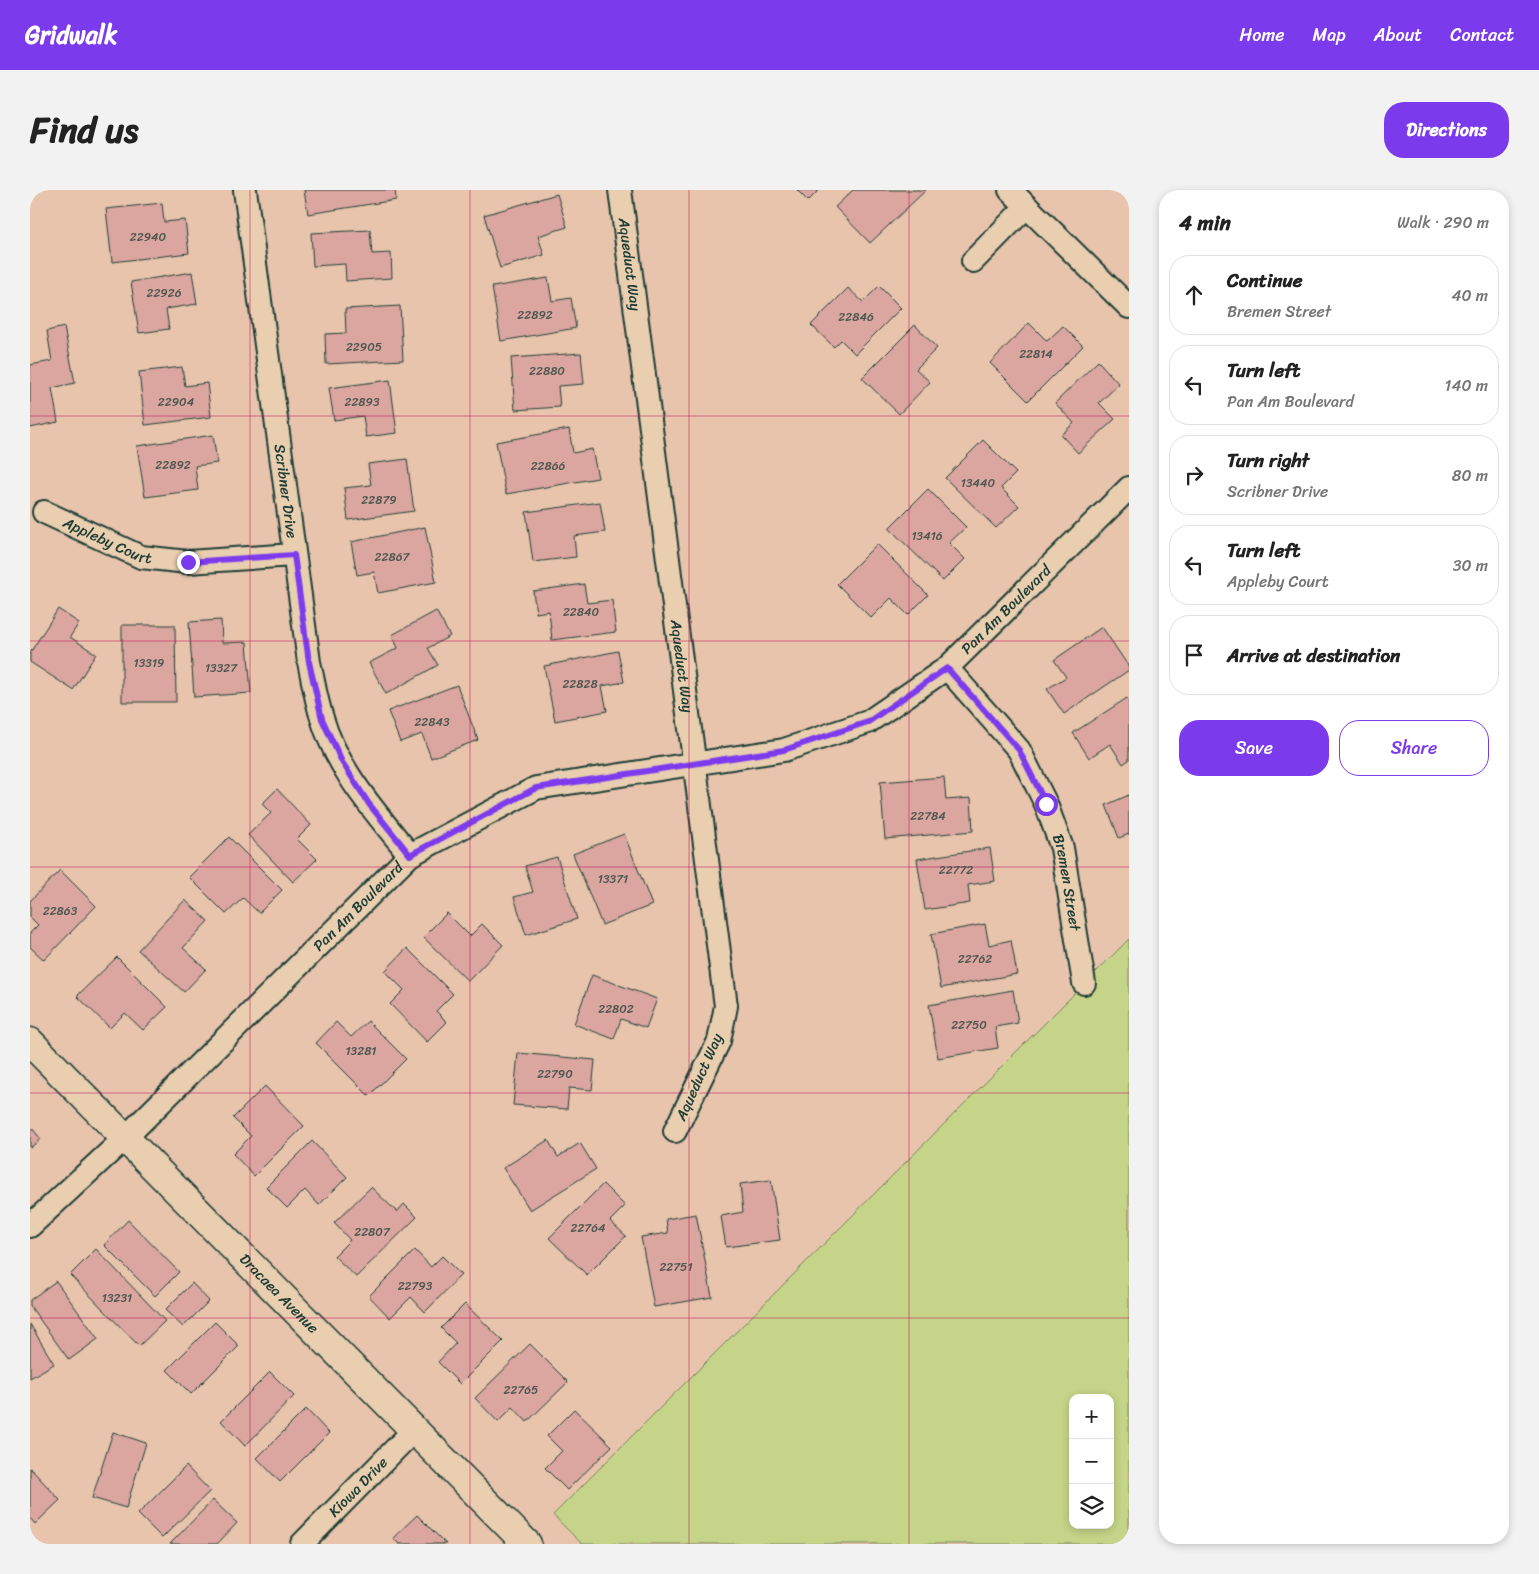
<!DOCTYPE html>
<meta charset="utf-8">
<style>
body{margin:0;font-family:Sriracha,sans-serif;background:#f2f2f2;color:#222}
.controls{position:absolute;right:15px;bottom:15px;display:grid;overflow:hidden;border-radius:10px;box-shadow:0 2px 8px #0003}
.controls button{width:45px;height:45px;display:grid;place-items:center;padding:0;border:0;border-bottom:1px solid #e0e0e0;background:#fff;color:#222;font:25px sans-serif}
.stop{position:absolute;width:15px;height:15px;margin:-11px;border:4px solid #7c3aed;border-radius:50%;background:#fff}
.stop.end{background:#7c3aed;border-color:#fff;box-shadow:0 1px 5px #0008}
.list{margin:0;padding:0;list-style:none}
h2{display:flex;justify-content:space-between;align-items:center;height:65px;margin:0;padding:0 20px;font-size:21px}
h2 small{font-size:16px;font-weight:400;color:#767676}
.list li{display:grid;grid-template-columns:32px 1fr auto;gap:15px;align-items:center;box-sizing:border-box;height:80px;margin:0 10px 10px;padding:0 10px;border:1px solid #e0e0e0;border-radius:20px}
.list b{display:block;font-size:19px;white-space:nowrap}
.list p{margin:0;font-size:16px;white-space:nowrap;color:#767676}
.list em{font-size:16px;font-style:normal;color:#767676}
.actions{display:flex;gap:10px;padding:15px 20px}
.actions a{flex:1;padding:11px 0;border:1px solid #7c3aed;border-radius:20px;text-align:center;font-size:18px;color:#7c3aed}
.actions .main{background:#7c3aed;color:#fff}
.icon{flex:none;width:28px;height:28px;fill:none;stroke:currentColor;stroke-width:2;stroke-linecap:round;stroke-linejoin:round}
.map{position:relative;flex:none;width:1099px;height:1354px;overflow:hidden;border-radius:20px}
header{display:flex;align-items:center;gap:30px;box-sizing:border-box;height:70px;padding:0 25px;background:#7c3aed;color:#fff}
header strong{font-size:24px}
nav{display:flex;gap:28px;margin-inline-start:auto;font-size:18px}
.intro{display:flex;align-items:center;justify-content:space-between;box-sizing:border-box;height:120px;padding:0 30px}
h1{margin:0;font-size:35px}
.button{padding:12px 22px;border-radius:20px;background:#7c3aed;color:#fff;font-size:18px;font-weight:700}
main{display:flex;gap:30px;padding:0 30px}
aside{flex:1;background:#fff;border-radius:20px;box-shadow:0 2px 8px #0003}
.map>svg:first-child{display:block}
.green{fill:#c5d488;stroke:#72885e;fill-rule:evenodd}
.building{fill:#dba6a0;stroke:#1f3d34}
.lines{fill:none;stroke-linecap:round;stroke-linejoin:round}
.minor-casing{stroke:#1f3d34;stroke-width:26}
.tertiary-casing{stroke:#1f3d34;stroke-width:31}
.minor{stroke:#e9ceb0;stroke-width:22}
.tertiary{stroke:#e9ceb0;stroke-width:28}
.route{stroke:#7c3aed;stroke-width:6}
.grid{fill:none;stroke:#c2185b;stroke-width:1;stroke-opacity:0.55}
.labels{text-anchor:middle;stroke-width:4.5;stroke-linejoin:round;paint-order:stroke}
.number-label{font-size:12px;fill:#4e574f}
.street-label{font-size:15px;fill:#1f3d34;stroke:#e9ceb0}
</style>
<header>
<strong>Gridwalk</strong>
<nav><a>Home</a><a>Map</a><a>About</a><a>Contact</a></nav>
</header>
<div class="intro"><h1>Find us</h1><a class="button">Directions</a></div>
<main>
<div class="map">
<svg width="1099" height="1354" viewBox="0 0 1099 1354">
<rect width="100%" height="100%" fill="#e8c4ad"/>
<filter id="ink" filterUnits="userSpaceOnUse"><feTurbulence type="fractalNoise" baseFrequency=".02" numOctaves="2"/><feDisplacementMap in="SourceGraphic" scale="10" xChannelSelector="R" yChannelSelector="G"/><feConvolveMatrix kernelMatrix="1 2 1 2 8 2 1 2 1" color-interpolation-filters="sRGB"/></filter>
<g filter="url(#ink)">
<path class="green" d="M1099,749V1354H552L523,1325ZM1043,1208H1080V1335H1043Z"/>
<path class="building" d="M274,0H365L366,10L278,24Z
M767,0H789L778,11Z
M823,0H896L840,53L805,17Z
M527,4L537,37L508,46L514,65L470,78L454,25Z
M132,13L134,32L155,30L159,63L82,72L76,19Z
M340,40L342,64L361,63L362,88L316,91L315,74L283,76L281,43Z
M162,82L167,114L136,119L139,139L109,143L101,92Z
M518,88L522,111L541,108L546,138L471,151L462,97Z
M849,96L871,118L825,164L811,150L804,157L781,135L818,98L833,112Z
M370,116L373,170L296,174L295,144L316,143L315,119Z
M999,133L1017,151L1033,136L1053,156L998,211L960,173Z
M885,135L907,158L886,179L900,192L869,224L832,188Z
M34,137L45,193L22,198L28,232L0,238V175L22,171L17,141Z
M551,163L554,194L528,196L530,217L485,220L481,168Z
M1068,171L1089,194L1069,213L1085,229L1048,263L1031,245L1044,233L1025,213Z
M152,177L155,196L177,193L181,227L115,235L109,182Z
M360,190L367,243L336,247L333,226L304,230L299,198Z
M539,239L543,263L562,259L568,288L476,304L466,252Z
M183,245L187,273L165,276L168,300L115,307L107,256Z
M953,250L986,283L971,298L989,316L966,338L915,288Z
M377,269L384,321L318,330L314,298L341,295L338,274Z
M898,299L936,337L919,353L935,369L913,391L859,338Z
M570,312L575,342L544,346L546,367L503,372L496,322Z
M395,337L406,392L348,403L344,382L327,385L321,352Z
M847,354L898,405L878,425L861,408L841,428L807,394Z
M554,394L557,413L582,410L586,442L522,450L519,421L506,423L503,401Z
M28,419L49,433L40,447L66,464L43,500L0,472V463Z
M406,421L420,446L398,458L408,475L356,504L339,473L368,458L362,445Z
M191,430L192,453L217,452L221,503L164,507L159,432Z
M92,435H145L146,512H92Z
M1072,437L1099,477V480L1034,524L1017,499L1036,487L1024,470Z
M588,461L594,492L572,496L577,521L525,531L514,476Z
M427,495L448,550L401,568L392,544L370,552L358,521Z
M1097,508L1099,511V570L1093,574L1080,554L1059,568L1043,543Z
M914,587L916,610L941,608L943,641L855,649L850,592Z
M247,599L281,635L267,649L287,669L263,692L218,645L241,623L232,614Z
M1099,605V644L1089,648L1076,615Z
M594,644L622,715L572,735L543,664Z
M199,647L252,700L229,723L213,708L196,724L159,687Z
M960,658L965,691L938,695L940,713L895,720L887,669Z
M527,667L547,729L496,745L484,707L503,702L495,676Z
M30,680L66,716L14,770L0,757V743L8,735L0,727V711Z
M155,710L178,731L153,758L176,779L154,802L108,760Z
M417,723L440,746L452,734L473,755L438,791L393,747Z
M955,734L959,755L981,750L987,784L911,798L901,744Z
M377,758L423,804L406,821L417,832L397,852L360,814L374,800L355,781Z
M87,767L137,817L113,840L95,823L80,838L47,806Z
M562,785L627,809L616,838L591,829L584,849L544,834Z
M983,800L988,833L965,837L968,858L908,868L899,815Z
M338,831L376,869L339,906L286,853L306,832L321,847Z
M488,863L565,870L562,900L539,898L537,919L483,915Z
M235,896L274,936L224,986L203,964L221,946L203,928Z
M0,936L11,949L0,958Z
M518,950L528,967L550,953L566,979L500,1020L473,978Z
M282,951L317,987L289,1015L275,1000L257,1018L236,997Z
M741,990L750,1050L696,1057L691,1026L713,1022L710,994Z
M573,994L595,1016L580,1031L596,1046L557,1085L519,1048Z
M341,997L367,1022L374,1014L387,1027L326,1087L304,1066L320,1050L304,1033Z
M666,1024L682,1107L624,1117L611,1047L638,1043L636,1029Z
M98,1030L149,1082L125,1106L74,1055Z
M66,1059L135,1131L109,1156L40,1085Z
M385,1060L401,1077L412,1066L431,1085L395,1122L381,1107L360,1128L339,1106Z
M26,1091L68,1149L39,1170L0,1116V1110Z
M162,1093L179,1111L153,1137L135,1120Z
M435,1114L473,1151L430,1194L408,1172L426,1153L411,1138Z
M185,1132L209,1156L161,1204L137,1180Z
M0,1134L24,1174L0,1188Z
M500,1154L538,1192L497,1232L483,1217L468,1232L445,1208Z
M240,1182L264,1206L215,1256L191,1231Z
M276,1219L299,1243L250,1292L227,1268Z
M544,1219L582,1256L537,1300L515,1278L532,1261L517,1246Z
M83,1242L116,1253L96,1318L62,1308Z
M156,1276L180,1301L132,1348L108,1324Z
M0,1278L30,1310L5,1334L0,1328Z
M183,1310L207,1333L187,1354H140Z
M387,1325L416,1354H369L363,1348Z"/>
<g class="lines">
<defs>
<g id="minor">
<path id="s1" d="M215,0L279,472C283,490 286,510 292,528C307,580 347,624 380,665"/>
<path id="s2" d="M590,0L696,816L689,851L645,941"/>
<path d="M980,0L1099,117"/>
<path d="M943,71L996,17"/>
<path id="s3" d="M14,322L111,367L158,372L264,365"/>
<path id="s4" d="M917,478L989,560L1016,614L1032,658L1054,793"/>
<path id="s5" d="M0,1036L95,948L380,665L506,598L754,560L838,532L917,478L1099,298"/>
<path id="s6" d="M272,1354L384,1240"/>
</g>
<g id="tertiary">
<path id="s7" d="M0,852L497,1354"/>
</g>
</defs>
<use href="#minor" class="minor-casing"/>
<use href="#tertiary" class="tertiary-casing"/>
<use href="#minor" class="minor"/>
<use href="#tertiary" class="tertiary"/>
</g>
</g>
<g class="lines" filter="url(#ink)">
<path class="route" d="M158,372L264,365L279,472L292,529L312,572L339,614L380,665L506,598L754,560L838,532L917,478L989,560L1016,614"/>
</g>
<path class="grid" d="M220,0V1354M440,0V1354M659,0V1354M879,0V1354M0,226H1099M0,451H1099M0,677H1099M0,903H1099M0,1128H1099"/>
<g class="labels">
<g class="number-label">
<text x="118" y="51">22940</text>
<text x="134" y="107">22926</text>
<text x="505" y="129">22892</text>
<text x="826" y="131">22846</text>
<text x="334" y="161">22905</text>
<text x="1006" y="168">22814</text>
<text x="517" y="185">22880</text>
<text x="146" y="216">22904</text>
<text x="332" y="216">22893</text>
<text x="143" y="279">22892</text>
<text x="518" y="280">22866</text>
<text x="948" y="297">13440</text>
<text x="349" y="314">22879</text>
<text x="897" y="350">13416</text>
<text x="362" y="371">22867</text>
<text x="551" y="426">22840</text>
<text x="119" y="477">13319</text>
<text x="191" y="482">13327</text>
<text x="550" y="498">22828</text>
<text x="402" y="536">22843</text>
<text x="898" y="630">22784</text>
<text x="926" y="684">22772</text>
<text x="583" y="693">13371</text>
<text x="30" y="725">22863</text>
<text x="945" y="773">22762</text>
<text x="586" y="823">22802</text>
<text x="939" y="839">22750</text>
<text x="331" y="865">13281</text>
<text x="525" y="888">22790</text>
<text x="558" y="1042">22764</text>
<text x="342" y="1046">22807</text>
<text x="646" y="1081">22751</text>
<text x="385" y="1100">22793</text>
<text x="87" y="1112">13231</text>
<text x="491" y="1204">22765</text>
</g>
<g class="street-label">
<text dy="5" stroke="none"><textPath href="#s2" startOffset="75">Aqueduct Way</textPath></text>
<text dy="5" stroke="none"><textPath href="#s1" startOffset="304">Scribner Drive</textPath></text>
<text dy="5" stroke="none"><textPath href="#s3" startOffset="70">Appleby Court</textPath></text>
<text dy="5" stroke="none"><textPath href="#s5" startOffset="1192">Pan Am Boulevard</textPath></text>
<text dy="5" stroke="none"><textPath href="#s2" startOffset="480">Aqueduct Way</textPath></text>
<text dy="5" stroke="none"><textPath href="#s4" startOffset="251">Bremen Street</textPath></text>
<text dy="5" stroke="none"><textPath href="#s5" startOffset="458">Pan Am Boulevard</textPath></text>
<text transform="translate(669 887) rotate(-66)" y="5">Aqueduct Way</text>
<text dy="5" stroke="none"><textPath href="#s7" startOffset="354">Dracaea Avenue</textPath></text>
<text dy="5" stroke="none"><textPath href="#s6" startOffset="80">Kiowa Drive</textPath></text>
</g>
</g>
</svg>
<div class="controls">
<button>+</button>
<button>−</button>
<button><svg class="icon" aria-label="layers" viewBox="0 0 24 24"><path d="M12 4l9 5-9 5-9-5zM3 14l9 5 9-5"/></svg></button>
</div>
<div class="stop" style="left:1016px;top:614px"></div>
<div class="stop end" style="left:158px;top:372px"></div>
</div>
<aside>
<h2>4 min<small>Walk · 290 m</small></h2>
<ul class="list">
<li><svg class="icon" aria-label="ahead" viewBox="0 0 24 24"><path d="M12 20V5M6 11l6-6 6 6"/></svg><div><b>Continue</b><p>Bremen Street</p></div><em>40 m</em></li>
<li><svg class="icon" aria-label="left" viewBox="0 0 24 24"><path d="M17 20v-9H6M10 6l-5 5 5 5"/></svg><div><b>Turn left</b><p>Pan Am Boulevard</p></div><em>140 m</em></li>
<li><svg class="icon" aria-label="right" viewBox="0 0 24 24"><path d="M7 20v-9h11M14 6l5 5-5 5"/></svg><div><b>Turn right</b><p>Scribner Drive</p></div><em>80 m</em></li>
<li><svg class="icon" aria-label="left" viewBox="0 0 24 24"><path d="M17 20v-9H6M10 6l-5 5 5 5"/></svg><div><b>Turn left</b><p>Appleby Court</p></div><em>30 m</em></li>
<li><svg class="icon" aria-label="arrive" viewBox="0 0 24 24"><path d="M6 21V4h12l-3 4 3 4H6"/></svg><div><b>Arrive at destination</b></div></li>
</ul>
<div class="actions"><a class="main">Save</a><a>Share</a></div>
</aside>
</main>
